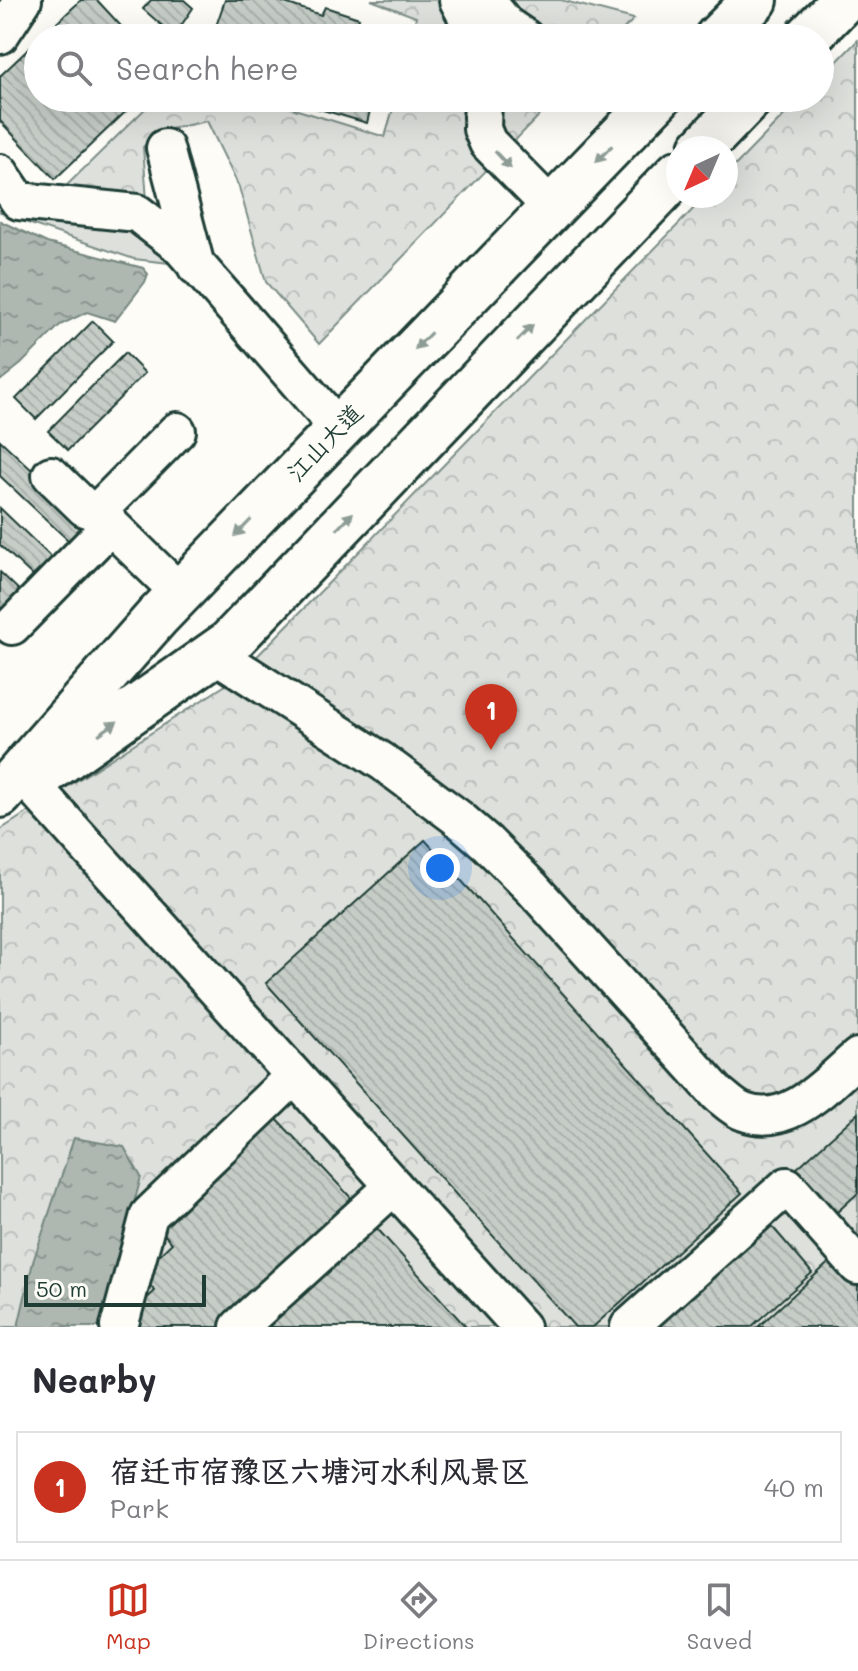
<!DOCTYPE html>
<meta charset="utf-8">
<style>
body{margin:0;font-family:Mali,"LXGW WenKai TC",sans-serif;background:#f2f2f3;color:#2b2b33}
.compass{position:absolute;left:666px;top:136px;width:72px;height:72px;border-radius:50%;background:#fff;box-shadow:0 8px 32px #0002;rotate:224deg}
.scale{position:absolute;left:24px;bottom:20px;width:182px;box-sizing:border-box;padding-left:8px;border:4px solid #1f3d34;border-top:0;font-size:22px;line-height:28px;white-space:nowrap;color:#1f3d34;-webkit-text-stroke:6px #fdfcf7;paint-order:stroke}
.you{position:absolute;left:440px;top:868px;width:28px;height:28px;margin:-20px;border:6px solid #fff;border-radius:50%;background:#1a73e8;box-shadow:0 0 0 12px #1a73e833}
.badge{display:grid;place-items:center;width:52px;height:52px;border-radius:50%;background:#c8321e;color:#fff;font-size:26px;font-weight:700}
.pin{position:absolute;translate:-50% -66px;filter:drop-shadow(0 2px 4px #0008)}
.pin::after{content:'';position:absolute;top:42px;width:28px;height:24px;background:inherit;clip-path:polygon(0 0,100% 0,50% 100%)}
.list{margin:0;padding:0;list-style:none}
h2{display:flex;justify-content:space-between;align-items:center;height:104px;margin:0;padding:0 32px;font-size:34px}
h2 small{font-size:26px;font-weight:400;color:#7c7c81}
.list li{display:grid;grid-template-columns:52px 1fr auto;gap:24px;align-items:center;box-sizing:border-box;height:112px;margin:0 16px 16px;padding:0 16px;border:2px solid #e1e1e2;border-radius:0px}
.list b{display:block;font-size:30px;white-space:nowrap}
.list p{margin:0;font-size:26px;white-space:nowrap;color:#7c7c81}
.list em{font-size:26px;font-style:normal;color:#7c7c81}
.icon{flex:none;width:44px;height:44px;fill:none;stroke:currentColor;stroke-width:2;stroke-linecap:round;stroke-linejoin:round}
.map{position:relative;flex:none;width:858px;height:1327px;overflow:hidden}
.search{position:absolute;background:#fff;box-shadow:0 8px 32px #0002;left:24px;right:24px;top:24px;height:88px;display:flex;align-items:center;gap:20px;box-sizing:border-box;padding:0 28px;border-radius:44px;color:#7c7c81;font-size:30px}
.sheet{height:232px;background:#fff}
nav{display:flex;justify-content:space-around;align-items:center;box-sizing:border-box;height:112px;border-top:2px solid #e1e1e2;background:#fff;font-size:22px;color:#7c7c81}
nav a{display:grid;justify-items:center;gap:4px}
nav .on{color:#c8321e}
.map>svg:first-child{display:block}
.grass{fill:#dde0db;stroke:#7e8e88;stroke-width:2}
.forest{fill:url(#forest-crowns);stroke:#7e8e88;stroke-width:2}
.water{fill:url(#water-ripples);stroke:#75877f;stroke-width:2}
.building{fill:url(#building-back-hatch);stroke:#1f3d34;stroke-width:2}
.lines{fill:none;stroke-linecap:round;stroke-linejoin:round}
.minor-casing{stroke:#1f3d34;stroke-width:42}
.major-casing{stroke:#1f3d34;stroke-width:50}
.minor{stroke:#fdfcf7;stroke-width:36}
.major{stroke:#fdfcf7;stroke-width:44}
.oneway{fill:#8e9c96}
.labels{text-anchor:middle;stroke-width:7;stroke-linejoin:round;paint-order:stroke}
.street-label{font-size:24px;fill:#1f3d34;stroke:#fdfcf7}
</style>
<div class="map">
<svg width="858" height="1327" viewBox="0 0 858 1327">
<defs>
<pattern id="forest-crowns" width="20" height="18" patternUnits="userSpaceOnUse" patternTransform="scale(2)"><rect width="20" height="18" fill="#dde0db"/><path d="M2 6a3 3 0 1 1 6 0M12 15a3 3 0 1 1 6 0" fill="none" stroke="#bdc1bd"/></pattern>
<pattern id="water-ripples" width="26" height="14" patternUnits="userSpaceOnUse" patternTransform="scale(2)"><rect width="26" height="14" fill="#aeb8b1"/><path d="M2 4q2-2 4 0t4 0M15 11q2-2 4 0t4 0" fill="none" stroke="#8d9791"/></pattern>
<pattern id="building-back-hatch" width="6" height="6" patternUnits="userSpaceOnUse" patternTransform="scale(2)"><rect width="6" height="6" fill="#c6cdc7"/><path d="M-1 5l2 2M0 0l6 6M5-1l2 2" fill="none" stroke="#aab1ac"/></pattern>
</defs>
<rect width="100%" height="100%" fill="#fdfcf7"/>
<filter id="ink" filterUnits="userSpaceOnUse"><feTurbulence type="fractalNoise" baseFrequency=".0125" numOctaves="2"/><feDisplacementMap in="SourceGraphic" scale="16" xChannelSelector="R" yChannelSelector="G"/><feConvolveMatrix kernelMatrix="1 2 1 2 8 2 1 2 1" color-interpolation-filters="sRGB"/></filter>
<g filter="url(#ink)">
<path class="grass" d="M0,191L161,241L170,263L134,259L10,217L0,212Z"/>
<path class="forest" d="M371,0H561L634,19L615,38H411L416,17Z
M858,40V1327H0V830L235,679L706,196H726V175L801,98H820V79Z
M156,98H259L385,137L396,98H556L319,344L266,282L239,187L207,121L161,131L143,147L147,200L63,189Z"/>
<path class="water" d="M0,221L47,243L143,268L148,274L145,282L115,321L87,312L60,325L21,364L0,381Z
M74,1138L124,1147L141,1177L102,1327H18L33,1262Z"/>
<path class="building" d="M81,0H97L132,38H41Z
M151,0H184L193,8L174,36L143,9Z
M225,0H276L321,15L325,7L359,18L356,27L388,33L387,38H212Z
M38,40V98H140L55,179L0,121V76Z
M282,98H373L367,123Z
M93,321L113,341L36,419L16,399Z
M125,353L145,373L68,450L48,431Z
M0,440L87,522L69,541L0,476Z
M0,508L52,558L34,577L0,545Z
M0,572L23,594L0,618Z
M425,840L742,1193L593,1327H575L266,983Z
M858,1113V1193L836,1213L796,1169Z
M273,1115L354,1201L220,1327H129L123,1321L155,1291L139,1274L172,1243L156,1225Z
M770,1224L812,1273L751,1327H652Z
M374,1225L466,1327H260Z
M834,1258L858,1285V1327H758Z"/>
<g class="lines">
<defs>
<path id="minor" d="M458,0L478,38
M486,0L506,25L525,38
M0,35L23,0
M483,98L482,129L488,143L552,208
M165,148L196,266
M0,173L19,201L137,213L180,246L339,429
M177,431L97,512L180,593
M51,475L85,508L97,512
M12,626L111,525
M214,653L383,762L458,818L487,843L532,888L718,1094C726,1100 734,1109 744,1112C789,1129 826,1084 858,1057
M30,783L521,1327
M119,1327L149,1215L294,1076
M239,1327L394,1186
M629,1327L787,1186L858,1266"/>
<path id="major" d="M717,38L755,0
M807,38L844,0
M702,148L750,98
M40,776L229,643L678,173
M0,795L157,617L658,98"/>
</defs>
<use href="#minor" class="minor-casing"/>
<use href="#major" class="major-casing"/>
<use href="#minor" class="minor"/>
<use href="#major" class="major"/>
</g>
<defs><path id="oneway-solid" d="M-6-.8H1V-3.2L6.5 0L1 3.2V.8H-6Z" transform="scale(2)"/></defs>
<g class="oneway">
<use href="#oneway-solid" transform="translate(604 154) rotate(134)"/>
<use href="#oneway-solid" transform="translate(503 160) rotate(47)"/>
<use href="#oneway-solid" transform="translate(525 333) rotate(-46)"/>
<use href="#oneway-solid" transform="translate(423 341) rotate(134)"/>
<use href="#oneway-solid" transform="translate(345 521) rotate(-46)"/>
<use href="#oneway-solid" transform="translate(243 528) rotate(134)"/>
<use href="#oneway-solid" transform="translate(108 728) rotate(-35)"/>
</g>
</g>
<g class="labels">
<g class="street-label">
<text transform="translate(325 443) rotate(-46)" y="8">江山大道</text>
</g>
</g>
</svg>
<svg class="compass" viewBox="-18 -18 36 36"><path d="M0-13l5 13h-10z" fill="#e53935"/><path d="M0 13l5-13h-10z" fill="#7c7c81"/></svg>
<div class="scale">50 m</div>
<div class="you"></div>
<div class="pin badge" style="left:491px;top:750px">1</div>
<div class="search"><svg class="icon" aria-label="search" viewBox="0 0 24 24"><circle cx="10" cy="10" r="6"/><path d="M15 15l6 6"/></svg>Search here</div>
</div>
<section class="sheet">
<h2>Nearby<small></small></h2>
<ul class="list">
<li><span class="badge">1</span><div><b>宿迁市宿豫区六塘河水利风景区</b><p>Park</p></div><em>40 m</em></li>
</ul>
</section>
<nav>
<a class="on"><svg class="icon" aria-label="map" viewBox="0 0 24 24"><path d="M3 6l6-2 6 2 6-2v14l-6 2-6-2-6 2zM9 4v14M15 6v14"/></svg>Map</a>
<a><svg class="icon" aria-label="directions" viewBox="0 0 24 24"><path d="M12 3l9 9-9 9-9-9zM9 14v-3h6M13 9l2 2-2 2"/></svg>Directions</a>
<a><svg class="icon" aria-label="saved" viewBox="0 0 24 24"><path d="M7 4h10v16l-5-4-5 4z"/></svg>Saved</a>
</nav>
